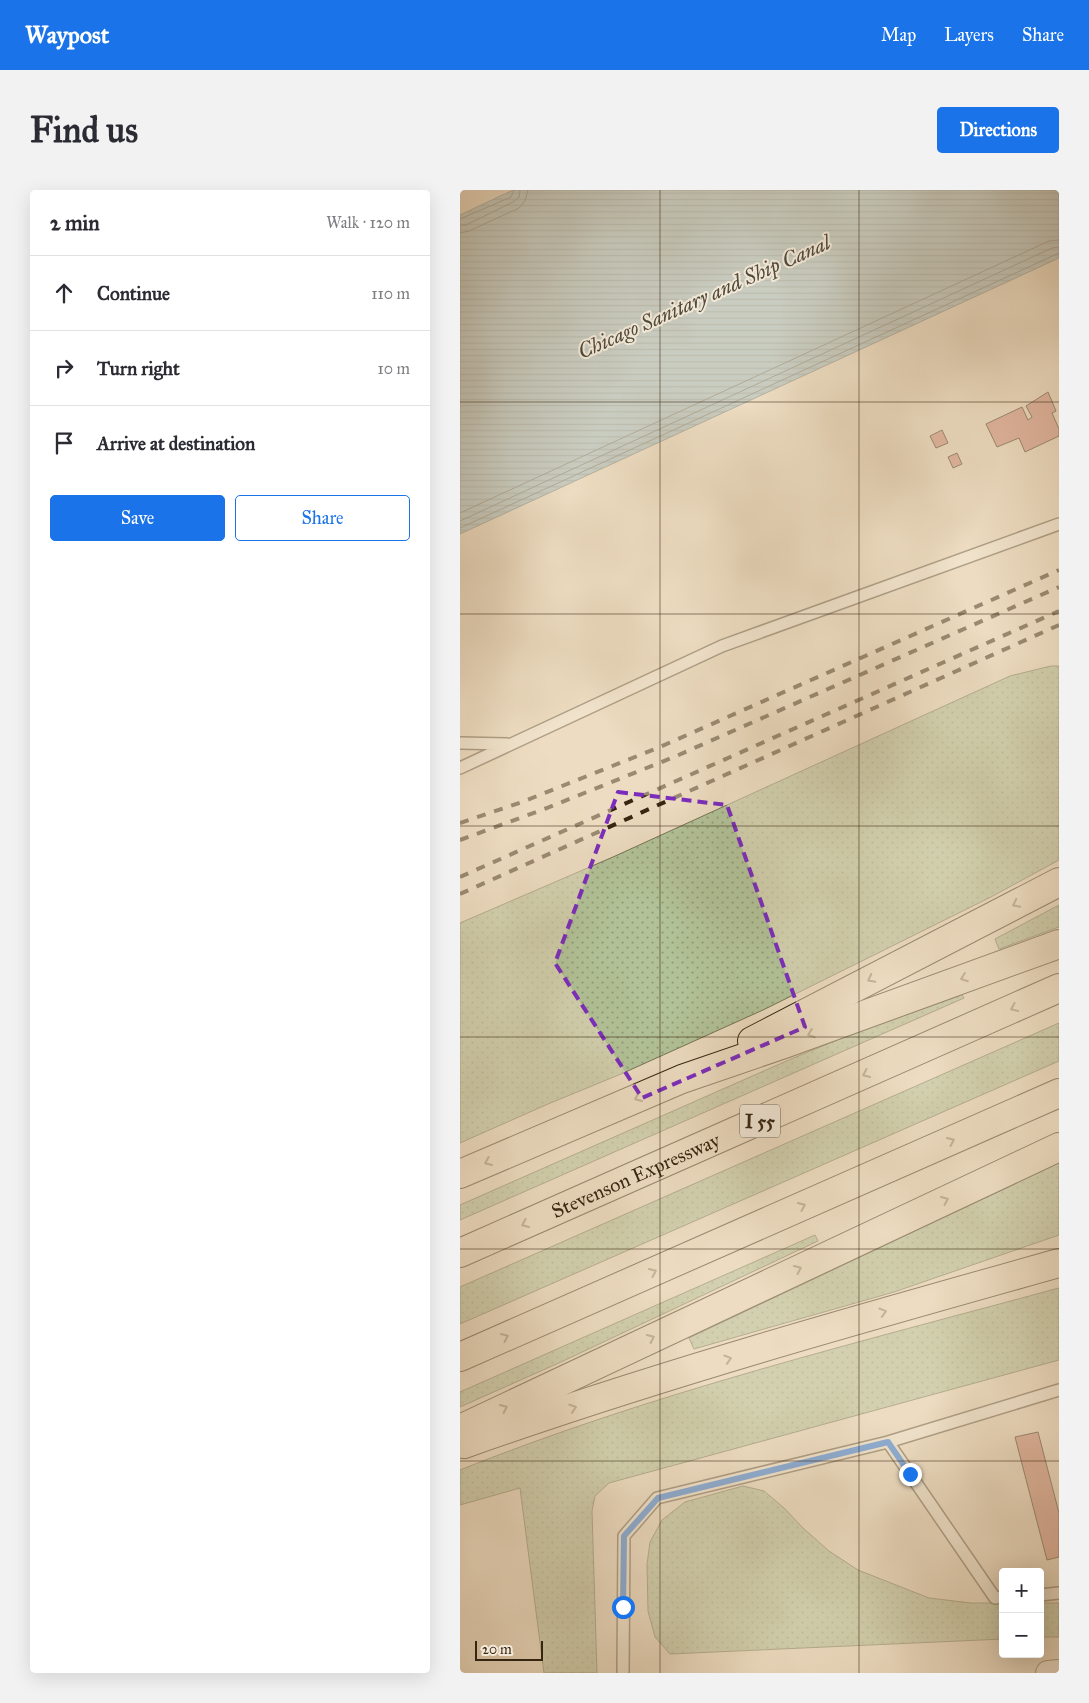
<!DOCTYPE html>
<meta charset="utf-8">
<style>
body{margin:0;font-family:"IM FELL Great Primer",serif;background:#f2f2f3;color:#2b2b33}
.controls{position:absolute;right:15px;bottom:15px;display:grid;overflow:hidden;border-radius:5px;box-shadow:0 5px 20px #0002}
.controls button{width:45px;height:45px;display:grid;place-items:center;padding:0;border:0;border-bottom:1px solid #e1e1e2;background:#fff;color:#2b2b33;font:25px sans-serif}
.scale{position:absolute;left:15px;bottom:12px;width:68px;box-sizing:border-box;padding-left:5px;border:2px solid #362611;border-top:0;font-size:14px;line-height:18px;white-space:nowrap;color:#362611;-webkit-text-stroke:4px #f3e8d7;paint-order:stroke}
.stop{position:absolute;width:15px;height:15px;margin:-11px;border:4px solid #1a73e8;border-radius:50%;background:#fff}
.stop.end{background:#1a73e8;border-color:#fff;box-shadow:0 1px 5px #0008}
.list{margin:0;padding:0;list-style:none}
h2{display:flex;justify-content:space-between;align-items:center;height:65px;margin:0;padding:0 20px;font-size:21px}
h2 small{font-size:16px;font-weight:400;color:#7c7c81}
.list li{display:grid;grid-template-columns:32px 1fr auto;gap:15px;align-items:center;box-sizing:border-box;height:75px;padding:0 20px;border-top:1px solid #e1e1e2}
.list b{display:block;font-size:19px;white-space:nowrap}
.list em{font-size:16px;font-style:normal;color:#7c7c81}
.actions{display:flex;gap:10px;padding:15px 20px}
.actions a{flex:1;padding:11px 0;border:1px solid #1a73e8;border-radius:5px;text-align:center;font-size:18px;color:#1a73e8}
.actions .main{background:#1a73e8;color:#fff}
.icon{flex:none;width:28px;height:28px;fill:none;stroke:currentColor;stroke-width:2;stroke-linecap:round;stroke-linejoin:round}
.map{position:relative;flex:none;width:599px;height:1483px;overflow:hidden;border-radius:5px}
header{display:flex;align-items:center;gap:30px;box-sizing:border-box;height:70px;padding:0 25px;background:#1a73e8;color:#fff}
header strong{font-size:24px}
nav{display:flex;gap:28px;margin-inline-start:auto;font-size:18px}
.intro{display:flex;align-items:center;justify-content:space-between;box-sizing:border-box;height:120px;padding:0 30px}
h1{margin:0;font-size:35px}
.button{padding:12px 22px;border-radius:5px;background:#1a73e8;color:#fff;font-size:18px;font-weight:700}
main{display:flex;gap:30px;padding:0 30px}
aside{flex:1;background:#fff;border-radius:5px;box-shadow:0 5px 20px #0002}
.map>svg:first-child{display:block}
.grass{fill:url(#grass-dots);stroke:#747454}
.water{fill:url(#water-rules);stroke:#747e79}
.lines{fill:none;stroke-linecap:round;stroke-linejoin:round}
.shore{stroke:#6a7068;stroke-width:1}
.building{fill:#d08876;stroke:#362611}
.service-casing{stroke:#64543d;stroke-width:14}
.minor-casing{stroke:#64543d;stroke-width:26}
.motorway-casing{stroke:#362611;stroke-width:30}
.service{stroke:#f3e8d7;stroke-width:11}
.minor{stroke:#f3e8d7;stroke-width:24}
.motorway{stroke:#eddcc1;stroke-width:28}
.rail{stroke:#362611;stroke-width:4;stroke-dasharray:9 9;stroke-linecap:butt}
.oneway{stroke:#928169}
.route{stroke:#1a73e8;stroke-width:6}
.marked{fill:none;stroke:#7b2cbf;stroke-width:4;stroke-dasharray:10 6;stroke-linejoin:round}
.grid{fill:none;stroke:#362611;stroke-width:1;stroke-opacity:0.55}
.labels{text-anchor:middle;stroke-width:4;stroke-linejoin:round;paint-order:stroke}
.shield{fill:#f3e8d7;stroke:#6f604c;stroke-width:1}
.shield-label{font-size:19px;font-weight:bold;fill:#362611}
.street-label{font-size:20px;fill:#362611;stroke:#f3e8d7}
.water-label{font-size:21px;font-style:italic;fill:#504b3c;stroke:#f3e8d7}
</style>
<header>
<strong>Waypost</strong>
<nav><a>Map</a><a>Layers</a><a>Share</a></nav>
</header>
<div class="intro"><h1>Find us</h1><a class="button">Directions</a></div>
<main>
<aside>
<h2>2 min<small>Walk · 120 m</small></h2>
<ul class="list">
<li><svg class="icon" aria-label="ahead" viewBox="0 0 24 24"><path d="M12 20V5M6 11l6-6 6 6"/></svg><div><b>Continue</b></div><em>110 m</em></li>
<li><svg class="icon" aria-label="right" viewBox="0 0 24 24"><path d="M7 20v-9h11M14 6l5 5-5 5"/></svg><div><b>Turn right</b></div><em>10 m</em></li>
<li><svg class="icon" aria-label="arrive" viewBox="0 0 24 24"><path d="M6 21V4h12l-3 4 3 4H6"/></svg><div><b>Arrive at destination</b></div></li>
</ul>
<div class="actions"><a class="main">Save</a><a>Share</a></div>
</aside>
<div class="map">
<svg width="599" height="1483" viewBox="0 0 599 1483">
<defs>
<pattern id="grass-dots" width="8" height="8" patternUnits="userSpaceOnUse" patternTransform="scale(1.25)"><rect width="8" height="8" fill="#b2c298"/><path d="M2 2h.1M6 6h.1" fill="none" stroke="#929d7b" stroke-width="1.8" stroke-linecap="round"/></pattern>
<pattern id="water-rules" width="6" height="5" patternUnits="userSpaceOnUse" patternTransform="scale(1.25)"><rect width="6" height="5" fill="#9eb9be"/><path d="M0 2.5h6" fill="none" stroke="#829699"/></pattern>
</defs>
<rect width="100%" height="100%" fill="#eddcc1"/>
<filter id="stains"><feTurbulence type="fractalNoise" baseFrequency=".004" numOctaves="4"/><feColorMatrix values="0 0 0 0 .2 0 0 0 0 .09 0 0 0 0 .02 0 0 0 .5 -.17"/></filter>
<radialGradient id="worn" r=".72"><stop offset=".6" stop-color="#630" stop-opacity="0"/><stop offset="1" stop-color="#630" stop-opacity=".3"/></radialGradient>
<path class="grass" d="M591,476H599V670L531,707L303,820L161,884L88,914L0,953V733L153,667L550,486Z
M599,715V737L539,759L535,749Z
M502,805L504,808L0,1030V1015L331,869L387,846Z
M599,833V871L0,1134V1097Z
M599,973V1045L434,1102L234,1159L229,1148Z
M355,1045L358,1051L101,1172L0,1217V1202Z
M599,1098V1170L149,1293L135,1306L132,1321L137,1483H84L60,1298L0,1315V1280C192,1203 400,1152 599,1098Z
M283,1296L304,1301L324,1318L343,1338L369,1361L398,1380L469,1408L511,1413H543V1449L210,1464L195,1447L188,1421L187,1374L190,1352L202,1330L225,1312Z
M580,1413H599V1447H580Z"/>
<path class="water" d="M53,0H599V68L0,344V25Z"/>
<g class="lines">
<path class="shore" d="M0,29L51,7L54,0
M0,35H6L53,12L59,7L60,0
M0,43L9,41L59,18L65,11L68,0
M0,323L589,51L599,50
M0,331L592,58L599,57
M0,338L599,63"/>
</g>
<path class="building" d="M588,202L596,221L592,223L599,239V246L565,262L559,248L537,257L526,234L562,217L568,230L572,227L566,216Z
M482,240L488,253L476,258L470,246Z
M497,263L502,274L493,278L488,267Z
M578,1242L599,1323V1367L587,1370L555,1247Z"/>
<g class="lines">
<defs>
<path id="service" d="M0,553L47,554
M0,578L262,456L599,334
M580,1405L599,1403
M543,1407L535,1408L428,1252L599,1200
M163,1483L164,1346L197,1308L428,1252"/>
<path id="minor" d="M588,1483L599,1482"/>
<g id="motorway">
<path d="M292,851L599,692"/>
<path d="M0,984L222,889L324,854L599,754"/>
<path id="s1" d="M0,1063L599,798"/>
<path d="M0,1167L599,903"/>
<path d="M0,1239L599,957"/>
<path d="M4,1254C199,1185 399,1129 599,1073"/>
</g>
</defs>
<use href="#service" class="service-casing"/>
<use href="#minor" class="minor-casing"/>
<use href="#motorway" class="motorway-casing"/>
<use href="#service" class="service"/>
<use href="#minor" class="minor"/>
<use href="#motorway" class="motorway"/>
<path class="rail" d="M0,633L62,612L200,557L599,380
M0,650L87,618L214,567L599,397
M0,687L599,421
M0,704L599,435"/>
</g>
<defs><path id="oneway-chevron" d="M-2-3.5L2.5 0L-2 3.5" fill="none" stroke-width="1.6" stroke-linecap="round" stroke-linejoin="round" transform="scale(1.25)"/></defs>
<g class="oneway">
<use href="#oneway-chevron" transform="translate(556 714) rotate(153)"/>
<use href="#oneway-chevron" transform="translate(504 788) rotate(160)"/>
<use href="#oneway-chevron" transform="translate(411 789) rotate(153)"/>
<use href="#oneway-chevron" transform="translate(554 818) rotate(156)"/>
<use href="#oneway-chevron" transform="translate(351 844) rotate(160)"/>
<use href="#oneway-chevron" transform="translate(406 884) rotate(156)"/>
<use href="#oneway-chevron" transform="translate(178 908) rotate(157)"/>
<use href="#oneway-chevron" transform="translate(491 951) rotate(-24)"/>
<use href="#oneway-chevron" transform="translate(28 972) rotate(157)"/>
<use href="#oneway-chevron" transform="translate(485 1010) rotate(-25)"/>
<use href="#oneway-chevron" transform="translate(342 1016) rotate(-24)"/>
<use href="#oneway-chevron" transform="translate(65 1034) rotate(156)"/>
<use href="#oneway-chevron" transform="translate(338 1079) rotate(-25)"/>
<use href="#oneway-chevron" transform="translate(193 1082) rotate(-24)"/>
<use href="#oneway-chevron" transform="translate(423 1122) rotate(-17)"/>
<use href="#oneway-chevron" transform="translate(45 1147) rotate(-24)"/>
<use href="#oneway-chevron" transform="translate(191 1148) rotate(-25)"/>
<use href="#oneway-chevron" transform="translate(268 1169) rotate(-17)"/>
<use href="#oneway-chevron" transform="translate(44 1218) rotate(-25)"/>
<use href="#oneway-chevron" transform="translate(113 1218) rotate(-18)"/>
</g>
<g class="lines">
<path class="route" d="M163,1417L164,1346L198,1308L428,1252L450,1284"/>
</g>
<path d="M0 0H599V1483H0ZM158,602L267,615L345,837L182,908L95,773Z" fill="#eddcc1" fill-opacity=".55" fill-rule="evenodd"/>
<path class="marked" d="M158,602L267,615L345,837L182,908L95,773Z"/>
<path class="grid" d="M200,0V1483M399,0V1483M0,212H599M0,424H599M0,636H599M0,847H599M0,1059H599M0,1271H599"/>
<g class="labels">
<rect class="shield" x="280" y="914.5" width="40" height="33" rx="4"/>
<g class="shield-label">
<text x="300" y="938">I 55</text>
</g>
<g class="street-label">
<text dy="7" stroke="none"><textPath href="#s1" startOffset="192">Stevenson Expressway</textPath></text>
</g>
<g class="water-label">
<text transform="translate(244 107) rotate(-24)" y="7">Chicago Sanitary and Ship Canal</text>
</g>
</g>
<rect width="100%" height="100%" filter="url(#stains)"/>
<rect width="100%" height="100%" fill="url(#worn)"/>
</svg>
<div class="controls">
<button>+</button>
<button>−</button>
</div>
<div class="scale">20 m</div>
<div class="stop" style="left:163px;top:1417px"></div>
<div class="stop end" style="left:450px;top:1284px"></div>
</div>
</main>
